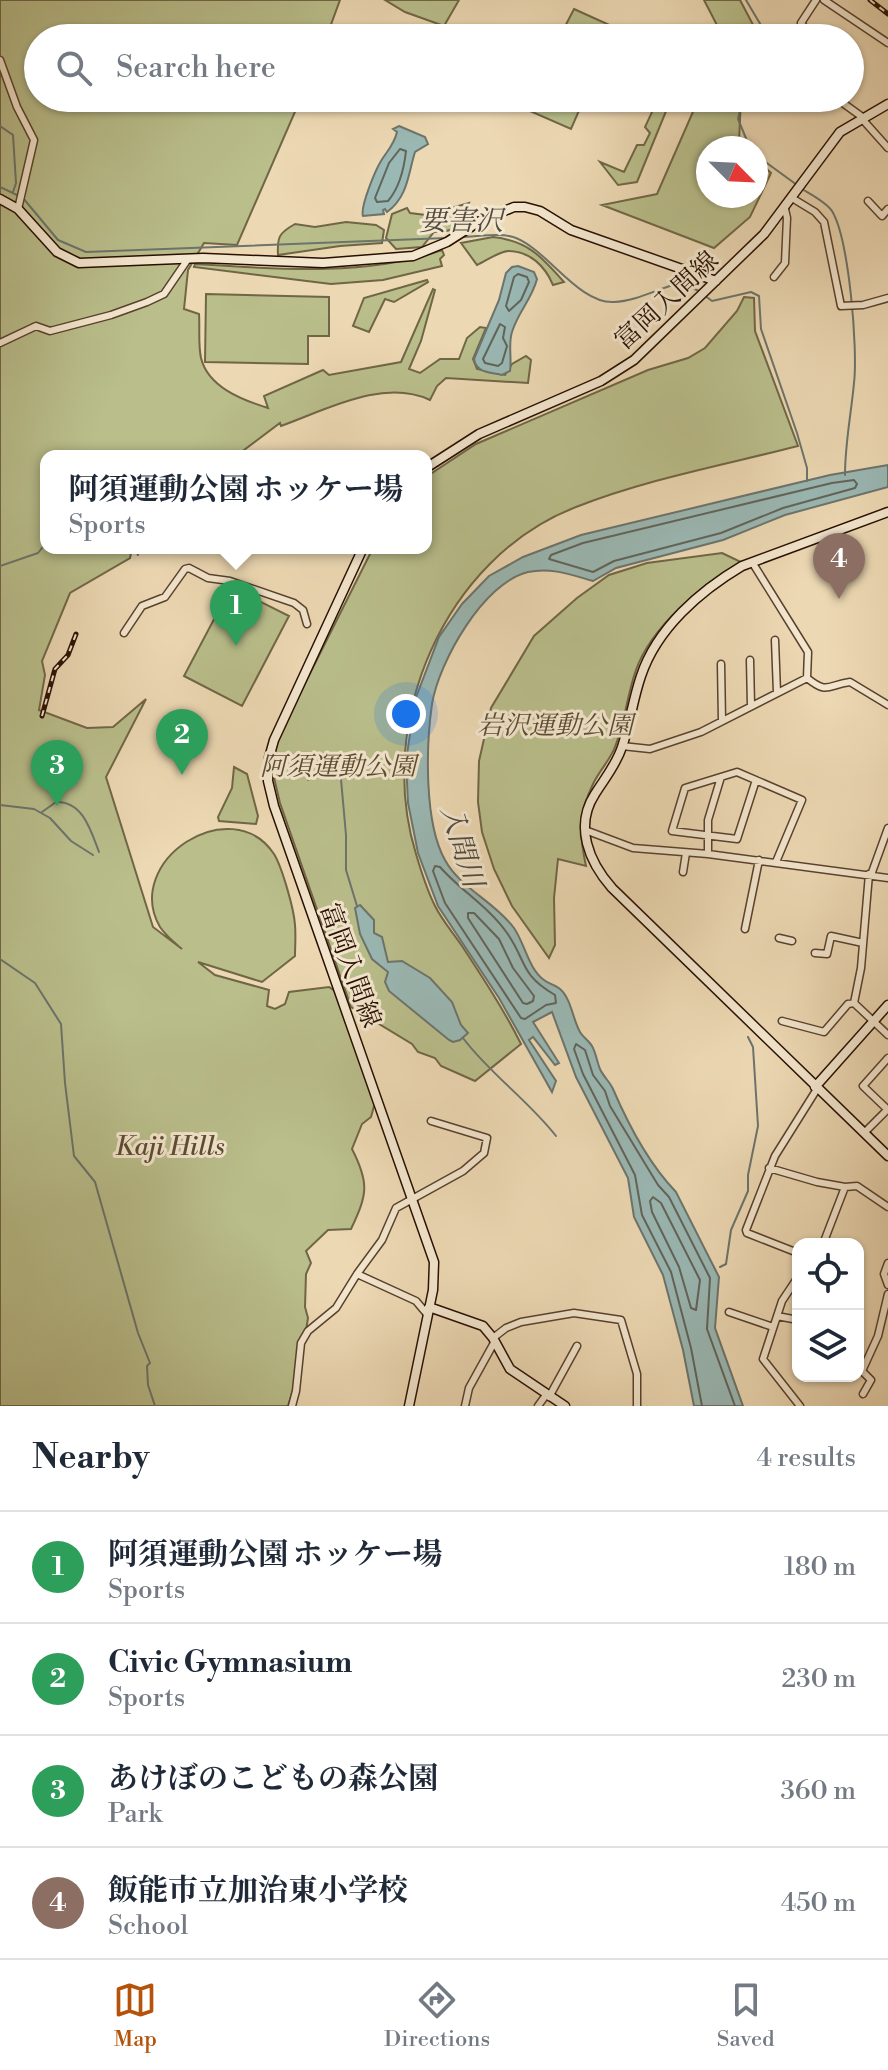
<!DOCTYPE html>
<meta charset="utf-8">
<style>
body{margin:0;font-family:"Libre Bodoni","Noto Serif JP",serif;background:#f6f6f7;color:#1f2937}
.controls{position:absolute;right:24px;bottom:24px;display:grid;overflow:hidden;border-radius:16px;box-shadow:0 2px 6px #0004}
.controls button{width:72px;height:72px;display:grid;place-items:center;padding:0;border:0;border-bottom:2px solid #e0e1e3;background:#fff;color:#1f2937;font:40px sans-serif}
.compass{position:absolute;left:696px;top:136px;width:72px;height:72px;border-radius:50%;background:#fff;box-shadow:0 2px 6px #0004;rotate:114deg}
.you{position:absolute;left:406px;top:714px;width:28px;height:28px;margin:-20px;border:6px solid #fff;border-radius:50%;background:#1a73e8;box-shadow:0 0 0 12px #1a73e833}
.badge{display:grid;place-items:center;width:52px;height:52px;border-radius:50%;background:#b45309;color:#fff;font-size:26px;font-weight:700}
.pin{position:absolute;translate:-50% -66px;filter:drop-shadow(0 2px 4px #0008)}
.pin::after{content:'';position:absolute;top:42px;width:28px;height:24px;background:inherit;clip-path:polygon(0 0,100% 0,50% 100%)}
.popup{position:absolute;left:40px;top:450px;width:392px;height:104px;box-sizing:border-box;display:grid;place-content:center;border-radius:16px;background:#fff;filter:drop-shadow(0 2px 6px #0005);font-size:26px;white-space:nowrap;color:#747a83}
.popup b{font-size:30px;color:#1f2937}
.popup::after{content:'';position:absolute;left:50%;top:100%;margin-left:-16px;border:16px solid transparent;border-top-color:#fff}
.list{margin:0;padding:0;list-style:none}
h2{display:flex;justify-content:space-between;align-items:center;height:104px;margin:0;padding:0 32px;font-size:34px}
h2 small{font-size:26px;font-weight:400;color:#747a83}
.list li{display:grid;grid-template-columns:52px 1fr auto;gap:24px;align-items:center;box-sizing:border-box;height:112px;padding:0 32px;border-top:2px solid #e0e1e3}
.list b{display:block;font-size:30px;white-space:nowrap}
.list p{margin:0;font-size:26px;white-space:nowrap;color:#747a83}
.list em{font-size:26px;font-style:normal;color:#747a83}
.icon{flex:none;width:44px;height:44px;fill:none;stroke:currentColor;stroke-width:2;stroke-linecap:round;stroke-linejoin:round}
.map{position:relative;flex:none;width:888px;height:1406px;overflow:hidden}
.search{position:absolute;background:#fff;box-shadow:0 2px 6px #0004;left:24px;right:24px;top:24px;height:88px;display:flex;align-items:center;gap:20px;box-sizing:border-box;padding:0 28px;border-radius:44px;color:#747a83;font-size:30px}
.sheet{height:552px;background:#fff}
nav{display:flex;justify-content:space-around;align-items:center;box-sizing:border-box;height:112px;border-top:2px solid #e0e1e3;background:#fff;font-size:22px;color:#747a83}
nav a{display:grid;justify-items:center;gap:4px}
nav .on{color:#b45309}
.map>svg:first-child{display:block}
.green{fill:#b9be8b;stroke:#706646;stroke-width:2}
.water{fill:#9ab8b4;stroke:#6c746c;stroke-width:2}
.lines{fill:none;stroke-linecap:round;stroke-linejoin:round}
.shore{stroke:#61645a;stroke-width:2}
.stream{stroke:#6c746c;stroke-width:2}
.street-casing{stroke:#59412d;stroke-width:9}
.secondary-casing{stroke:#280f00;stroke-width:11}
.street{stroke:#f3e6ce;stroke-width:6}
.secondary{stroke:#f3e6ce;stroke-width:8}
.rail-casing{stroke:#280f00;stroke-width:5}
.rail{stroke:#f3e6ce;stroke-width:2;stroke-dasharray:6;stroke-linecap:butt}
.labels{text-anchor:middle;stroke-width:6;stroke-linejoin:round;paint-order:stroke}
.street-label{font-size:26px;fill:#280f00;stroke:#f3e6ce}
.park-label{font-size:26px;font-style:italic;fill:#5b4c31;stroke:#f3e6ce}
.water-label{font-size:28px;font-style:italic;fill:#504a3f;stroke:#f3e6ce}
</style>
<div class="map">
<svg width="888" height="1406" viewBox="0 0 888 1406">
<rect width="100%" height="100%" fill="#ecd8b3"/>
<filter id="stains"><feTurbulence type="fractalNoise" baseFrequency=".0025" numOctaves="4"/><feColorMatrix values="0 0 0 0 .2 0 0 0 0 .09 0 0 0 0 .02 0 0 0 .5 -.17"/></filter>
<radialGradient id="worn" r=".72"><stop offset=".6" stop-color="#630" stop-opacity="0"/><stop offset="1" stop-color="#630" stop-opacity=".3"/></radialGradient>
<path class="green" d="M0,0H340L326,38H38V98H301L237,245L204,243L188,270L184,309L199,314C200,328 198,344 201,358C208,387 242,400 268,408L264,396L323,370L329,375L401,362L433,289L435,290L421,341L409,369L420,373L440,359H459L467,338L480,327L486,328L473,359L477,369L505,375L512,364L526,356L531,360L528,383L446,378L437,386L430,400C383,378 326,410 281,426L280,423L236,456H46V548H132L130,558L70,593L42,661L45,675L39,710L87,728L113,727L146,699L106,777L153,927L182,949C174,942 166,936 160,927C122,861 231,790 274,854C282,867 294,909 295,925C296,935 295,946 295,956L262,982L198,962L215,975L269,990L267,1006L275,1009L285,1004L289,992L329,987L335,991L376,1099L371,1117L362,1124L352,1149C370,1184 367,1195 351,1229L328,1230L306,1251L311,1263L306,1274L305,1307L308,1318L300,1369L288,1406H0Z
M385,0H459L444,26L405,12Z
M704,0H740L760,38H720L719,29Z
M574,9L638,38H559Z
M533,98H563L581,106L571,129L530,111L529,107Z
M699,98H741L739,142L745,148H708V196H756V159L771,173L750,217L714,248L602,205L657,194Z
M658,99L669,104L637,182L618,185L600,162L624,172L637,145H644L650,133L645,127Z
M469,203C461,225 459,232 434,232L422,247L396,249L386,238L392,214L407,208L410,213L426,215Z
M346,222L376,225L384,230L382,243L340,246L278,255C277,237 279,233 295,224L315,227Z
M493,237C528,241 541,256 564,282L553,285C545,266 530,251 508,251C498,252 486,261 477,265L461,243Z
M442,250L444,255L440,259L442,266L383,280L331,284L194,267L195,264C273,269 367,277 442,250Z
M427,280L428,282L394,302L385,299L369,332L353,326L364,298Z
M206,294L329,297V336H308V364L205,362Z
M744,297L754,298L755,331L798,446C724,465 647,479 576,507C444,558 375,722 416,854C421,871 427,890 435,906C442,920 453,933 462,946C483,978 504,1010 521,1044L475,1081L441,1066L435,1058L418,1052L412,1044L351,1007L280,803L271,765L276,741L373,548H426V477L476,444L648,370L688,358L705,348L737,311Z
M722,553L741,562C702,584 651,627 636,670C627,695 625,722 615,747C610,760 599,771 593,784C578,815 579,833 586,866L558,859L554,898L555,945L549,958L512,906L494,869L482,832L478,802L479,761L491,708L534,636L577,598L609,575L647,563Z
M231,587L289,616L242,706L184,676Z
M234,767L247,774L258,816L256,824L219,821L218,817L232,788Z"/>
<path class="water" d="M399,126L425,137L428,144L415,152C408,174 408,197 387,212L385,209L383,210L384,214L363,216C360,207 375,171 381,161C387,151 394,145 397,132L393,129Z
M518,266L534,272L537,279C532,299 518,312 512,332C508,344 512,358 510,371L502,375C490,372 476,373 474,359L499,300L506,273L512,267Z
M888,465V487L785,515L723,540L616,568L593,581C572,575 551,567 528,572C483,583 439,662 432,704C426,746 424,823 445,860C460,888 495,902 514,928C525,944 528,968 544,980C549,984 556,985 560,989C571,998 573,1020 580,1032C583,1037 589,1041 592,1046C596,1053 597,1062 600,1069C603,1076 610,1082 613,1089C628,1124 649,1164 676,1192L719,1277L715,1328L743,1406H694L683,1350L663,1275L634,1217L628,1178L576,1077L552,1012L533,1022L559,1063L555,1065L533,1037L529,1040L556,1081L552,1092L499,998L438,906L418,853L408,803L406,761L415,700L439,637L462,604L489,576L523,557L581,535L830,475Z
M360,905L374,920V933L382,937L388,962L402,961L430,978L452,1002L461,1025L468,1033L460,1040L453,1042L449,1040L389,991L385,982L388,972L372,959L360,934L355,908Z"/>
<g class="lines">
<path class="shore" d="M400,149L406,151C404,169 400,187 388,201L377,202L375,198L389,163Z
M518,274L527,277L529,282L521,300L509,311L506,306L514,277Z
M500,324L505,327L503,338L507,346L502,363L498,366L485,363L483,359Z
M854,480L857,484L855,488L783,508L721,533L614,561L593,572L549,559L551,555L583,543L832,483Z
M435,866L440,867C460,890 489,907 507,933C527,961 519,974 555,995L556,1003L546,1005L525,1019L521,1018L445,903L433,871Z
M468,913H474L499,939L513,968L534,996L533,1001L527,1004L523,1003L468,918Z
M653,1197L661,1203L700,1280L696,1310L691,1308L679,1267L652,1212L650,1201Z
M702,1406L691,1348L671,1272L642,1215L635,1175L583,1074L574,1049L576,1044L585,1050L593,1075L605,1091L610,1106L658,1185L669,1197L710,1278L707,1329L735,1406"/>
<path class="stream" d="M746,0L762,27L764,38
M743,98L738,119L750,148
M0,126L13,135L16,183L13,192
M756,155L797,185
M0,187L17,195
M802,189C812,195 826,202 832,211C849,239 858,349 854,383C851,415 845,443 845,475
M23,198L58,240L86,252L446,238
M460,237C477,237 501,232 516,238C548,251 579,304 614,302C637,301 659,288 680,283L699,291
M704,295L712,301L751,292L759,296L761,329L797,433L807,468V481
M134,548L138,555
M0,566L38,553L46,543
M308,780L325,767L332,753L339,757L346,835V870L357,906
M0,805L34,809L50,818L71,841L93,855
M42,812L56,802C83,801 91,831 99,852
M0,959L35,983L61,1024L65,1083L74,1156L95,1182L138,1333L150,1363L147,1366L148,1385L155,1406
M463,1038C490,1074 528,1100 556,1136
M720,1267L726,1264L731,1230L748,1191V1175L758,1126L753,1047L748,1037"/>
<defs>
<path id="street" d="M824,0L888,43
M813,38L801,23L816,0
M0,60L17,107L34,140L18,209
M836,98L865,119
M863,120L888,148
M792,198L815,212L824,222L841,306L863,305L888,298
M868,201L882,216L888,209
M774,277L785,263L787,218L785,209
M0,343L36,326L50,331L111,315L147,302L164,294L188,259
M752,562L808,652L807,678C828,695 827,685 850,682L888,705
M124,633L142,606L165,597L185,569L189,568L208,578L230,581L294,603L303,610L307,624
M775,640L777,693
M750,660L751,706
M721,664L722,721
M622,746L650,749L701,732L807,678
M756,780L737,839L672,831L685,788L737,772L802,800L776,862
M585,830L633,848L708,854L888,878
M708,854V820L721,777
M683,872L686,853
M871,875L888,828
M745,929L759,860
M779,938L792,941
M815,953L827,954L831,936L863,943
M854,1003L861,968L869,874
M782,1021L824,1032L848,1004L854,1003L888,1035
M888,1058L863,1086L888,1110
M864,1133L888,1109
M769,1168L817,1182L845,1187
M823,1244L845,1187L857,1186L888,1207
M798,1253L747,1233L746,1230L775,1156L817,1089
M888,1263L884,1274L888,1285
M357,1274L416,1301L427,1314
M798,1277L782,1301L763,1359L800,1406
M729,1312L773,1327
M777,1316L798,1320
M493,1338L506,1328L521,1322L574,1313L621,1320L637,1374V1406
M863,1394L871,1380L862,1371L878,1336L888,1294
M549,1397L577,1346
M292,1406L296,1391L301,1343L308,1331L336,1308L357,1274L382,1240L396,1208L463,1171L484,1153L487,1138L431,1121
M465,1406L469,1388L495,1341
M538,1406L546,1395"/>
<path id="secondary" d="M0,199L18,209L57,252L79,263L203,258L323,263L413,256L447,242L480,221L514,207H525L540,211L571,230L716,281
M426,468L479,434L601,381L634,360L764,234L840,132L888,104
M888,512L742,566C700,591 657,628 641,676C633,699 630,724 622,747C616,765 605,778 595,794C574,826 589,862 612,888L888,1156
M363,548L274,740L269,758L268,781L274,806L434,1262L433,1290L409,1406
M815,1087L888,1005
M429,1307L483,1326L493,1338L510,1369L565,1406"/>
</defs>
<use href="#street" class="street-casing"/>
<use href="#secondary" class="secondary-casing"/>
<use href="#street" class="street"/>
<use href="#secondary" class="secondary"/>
<defs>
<path id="rail" d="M870,0L888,14
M42,716L55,669L68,655L76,634"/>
</defs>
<use href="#rail" class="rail-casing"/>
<use href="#rail" class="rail"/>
</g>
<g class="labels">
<g class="street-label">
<text transform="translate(666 300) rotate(-43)" y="9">富岡入間線</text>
<text transform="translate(351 965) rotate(70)" y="9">富岡入間線</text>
</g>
<g class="park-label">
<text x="555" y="734">岩沢運動公園</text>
<text x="338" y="775">阿須運動公園</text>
<text x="170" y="1155">Kaji Hills</text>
</g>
<g class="water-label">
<text x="461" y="230">要害沢</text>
<text transform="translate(463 846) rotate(73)" y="10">入間川</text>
</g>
</g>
<rect width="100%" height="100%" filter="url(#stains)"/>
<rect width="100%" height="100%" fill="url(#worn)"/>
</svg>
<div class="controls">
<button><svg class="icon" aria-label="locate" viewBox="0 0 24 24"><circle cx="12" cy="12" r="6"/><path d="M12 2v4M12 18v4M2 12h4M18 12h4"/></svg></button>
<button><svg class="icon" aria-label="layers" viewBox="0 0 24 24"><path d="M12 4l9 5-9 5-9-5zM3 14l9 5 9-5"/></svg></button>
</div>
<svg class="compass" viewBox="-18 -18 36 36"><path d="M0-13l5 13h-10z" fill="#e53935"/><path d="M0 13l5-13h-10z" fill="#747a83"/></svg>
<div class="you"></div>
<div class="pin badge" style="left:236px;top:646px;background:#2e9e5b">1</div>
<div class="popup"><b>阿須運動公園 ホッケー場</b>Sports</div>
<div class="pin badge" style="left:182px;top:775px;background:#2e9e5b">2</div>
<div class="pin badge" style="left:57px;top:806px;background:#2e9e5b">3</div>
<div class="pin badge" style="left:839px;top:599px;background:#8d6e63">4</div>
<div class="search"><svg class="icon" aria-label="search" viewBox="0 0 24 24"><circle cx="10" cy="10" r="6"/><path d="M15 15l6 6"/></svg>Search here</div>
</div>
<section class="sheet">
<h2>Nearby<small>4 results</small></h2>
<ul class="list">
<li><span class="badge" style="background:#2e9e5b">1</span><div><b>阿須運動公園 ホッケー場</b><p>Sports</p></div><em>180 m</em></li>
<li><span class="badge" style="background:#2e9e5b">2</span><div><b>Civic Gymnasium</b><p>Sports</p></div><em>230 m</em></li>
<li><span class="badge" style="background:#2e9e5b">3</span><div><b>あけぼのこどもの森公園</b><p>Park</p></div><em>360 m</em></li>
<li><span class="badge" style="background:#8d6e63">4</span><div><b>飯能市立加治東小学校</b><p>School</p></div><em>450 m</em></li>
</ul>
</section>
<nav>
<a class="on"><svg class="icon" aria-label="map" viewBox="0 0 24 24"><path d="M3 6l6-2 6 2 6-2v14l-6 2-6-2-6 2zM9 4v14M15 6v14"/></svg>Map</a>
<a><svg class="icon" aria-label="directions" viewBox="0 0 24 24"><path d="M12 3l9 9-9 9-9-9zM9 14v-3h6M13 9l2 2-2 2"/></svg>Directions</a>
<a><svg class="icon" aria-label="saved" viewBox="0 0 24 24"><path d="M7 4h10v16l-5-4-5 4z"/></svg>Saved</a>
</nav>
